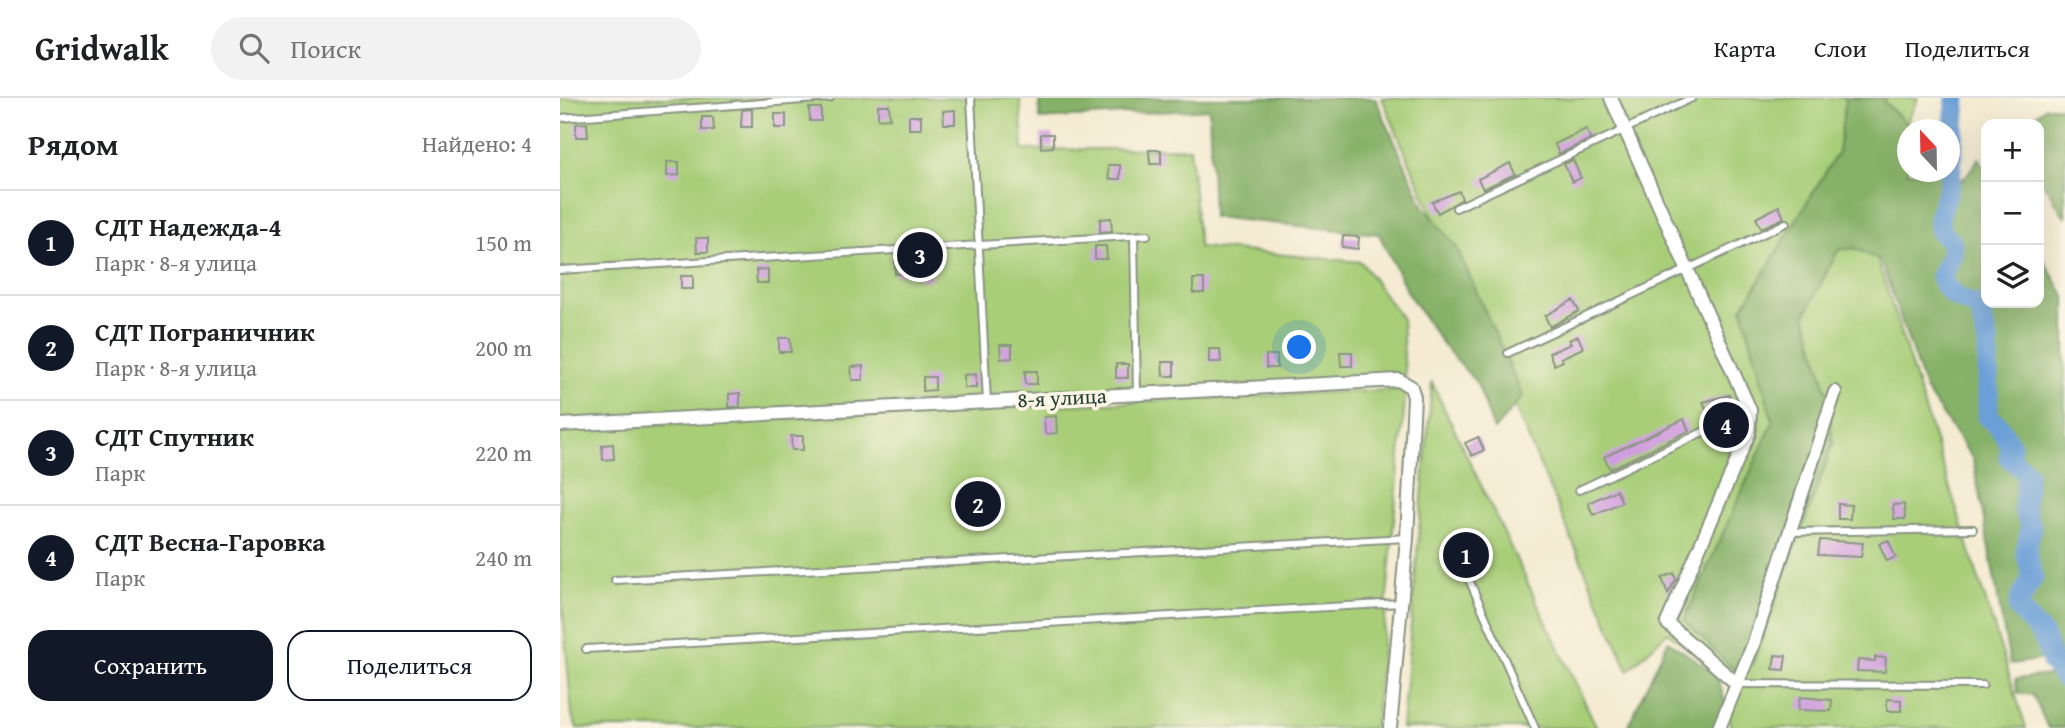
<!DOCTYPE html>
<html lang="ru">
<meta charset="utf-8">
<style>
body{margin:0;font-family:"Gentium Book Plus",serif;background:#f2f2f2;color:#202124}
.controls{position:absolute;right:21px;top:21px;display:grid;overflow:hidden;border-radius:14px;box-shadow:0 7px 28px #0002}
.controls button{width:63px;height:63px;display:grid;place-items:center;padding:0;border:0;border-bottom:2px solid #e0e0e0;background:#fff;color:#202124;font:35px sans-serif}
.compass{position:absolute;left:1337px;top:21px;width:63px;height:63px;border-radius:50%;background:#fff;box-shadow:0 7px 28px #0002;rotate:338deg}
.you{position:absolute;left:740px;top:250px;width:24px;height:24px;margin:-18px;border:5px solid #fff;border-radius:50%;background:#1a73e8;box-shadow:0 0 0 10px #1a73e833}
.badge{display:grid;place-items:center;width:46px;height:46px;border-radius:50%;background:#111827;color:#fff;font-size:23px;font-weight:700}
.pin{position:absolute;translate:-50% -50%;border:4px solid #fff;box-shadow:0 2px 7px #0006}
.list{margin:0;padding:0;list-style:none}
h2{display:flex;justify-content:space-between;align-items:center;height:91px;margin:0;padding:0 28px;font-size:30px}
h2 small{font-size:23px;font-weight:400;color:#757577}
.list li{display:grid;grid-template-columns:46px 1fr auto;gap:21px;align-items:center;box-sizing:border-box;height:105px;padding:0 28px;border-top:2px solid #e0e0e0}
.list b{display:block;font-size:26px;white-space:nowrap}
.list p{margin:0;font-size:23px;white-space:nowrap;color:#757577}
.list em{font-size:23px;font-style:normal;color:#757577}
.actions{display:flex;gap:14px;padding:21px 28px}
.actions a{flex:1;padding:16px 0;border:2px solid #111827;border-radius:21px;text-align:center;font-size:24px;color:#111827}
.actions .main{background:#111827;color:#fff}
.icon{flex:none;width:38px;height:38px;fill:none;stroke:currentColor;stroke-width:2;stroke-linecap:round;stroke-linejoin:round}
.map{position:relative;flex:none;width:1505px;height:630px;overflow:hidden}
header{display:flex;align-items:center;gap:42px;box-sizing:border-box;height:98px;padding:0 35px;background:#fff;border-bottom:2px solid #e0e0e0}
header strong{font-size:33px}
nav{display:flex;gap:38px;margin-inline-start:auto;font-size:24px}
.search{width:490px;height:63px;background:#f2f2f2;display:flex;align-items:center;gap:18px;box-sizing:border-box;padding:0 24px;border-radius:38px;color:#757577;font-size:26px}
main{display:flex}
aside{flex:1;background:#fff}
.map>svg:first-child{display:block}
.green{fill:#a8ce78;stroke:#648656;stroke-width:2}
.forest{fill:#86b168;stroke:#52774e;stroke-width:2}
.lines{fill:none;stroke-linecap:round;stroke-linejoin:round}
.river{stroke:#6b9fd7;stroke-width:21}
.building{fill:#d09ddf}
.lane-casing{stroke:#8a9483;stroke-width:10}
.street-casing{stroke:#8a9483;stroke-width:16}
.lane{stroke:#fff;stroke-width:6}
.street{stroke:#fff;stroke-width:12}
.labels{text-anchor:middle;stroke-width:7;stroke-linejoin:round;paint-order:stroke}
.street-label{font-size:21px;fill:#1f3d34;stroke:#fcf5e5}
</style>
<header>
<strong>Gridwalk</strong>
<div class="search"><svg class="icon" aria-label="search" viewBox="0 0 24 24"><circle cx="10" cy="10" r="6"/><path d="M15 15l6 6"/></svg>Поиск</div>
<nav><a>Карта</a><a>Слои</a><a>Поделиться</a></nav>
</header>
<main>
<aside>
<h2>Рядом<small>Найдено: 4</small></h2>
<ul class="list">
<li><span class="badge">1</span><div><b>СДТ Надежда-4</b><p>Парк · 8-я улица</p></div><em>150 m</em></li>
<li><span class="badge">2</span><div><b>СДТ Пограничник</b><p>Парк · 8-я улица</p></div><em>200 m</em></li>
<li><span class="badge">3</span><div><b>СДТ Спутник</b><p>Парк</p></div><em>220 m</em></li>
<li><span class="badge">4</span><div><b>СДТ Весна-Гаровка</b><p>Парк</p></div><em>240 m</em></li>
</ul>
<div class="actions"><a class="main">Сохранить</a><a>Поделиться</a></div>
</aside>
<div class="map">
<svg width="1505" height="630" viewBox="0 0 1505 630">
<rect width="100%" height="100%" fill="#fcf5e5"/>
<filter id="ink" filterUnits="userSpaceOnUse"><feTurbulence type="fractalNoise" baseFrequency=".0143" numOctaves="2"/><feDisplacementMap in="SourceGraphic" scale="14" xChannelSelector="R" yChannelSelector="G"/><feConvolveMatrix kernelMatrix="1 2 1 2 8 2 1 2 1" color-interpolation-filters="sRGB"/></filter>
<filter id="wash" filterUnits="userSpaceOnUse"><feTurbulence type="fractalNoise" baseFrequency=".00686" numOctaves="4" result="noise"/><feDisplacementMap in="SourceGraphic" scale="28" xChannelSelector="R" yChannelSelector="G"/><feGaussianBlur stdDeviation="1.57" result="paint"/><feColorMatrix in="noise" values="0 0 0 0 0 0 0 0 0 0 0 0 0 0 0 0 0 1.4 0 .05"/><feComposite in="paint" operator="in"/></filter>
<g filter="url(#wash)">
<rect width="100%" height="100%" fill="#f4ebd2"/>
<path class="green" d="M0,0H460L463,52L630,50L639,149L801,164L842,221L845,279L1,324Z
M822,0H1358L1304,119L1466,630H1170L1171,586L1108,534L1068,572Z
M872,285L1037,630H842Z
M846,291L815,630H17L12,617L0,481V331Z"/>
<path class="forest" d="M479,0H815L863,107L897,150L963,298L934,332L917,285L884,248L849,197L819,136L653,119L649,11L480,21Z
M1286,0H1325L1324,4L1352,31L1348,32V74H1390V69L1403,82L1419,60L1426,71V205H1479V154L1505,199V558L1450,566L1413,361L1365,291L1321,163L1294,150L1278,152L1245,217L1267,294L1273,346L1193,565L1181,579L1124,522L1213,324L1182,211L1278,54Z
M1486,9H1505V119L1479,78V26H1464Z
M1108,543L1157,577L1166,608L1155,630H1067Z
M1505,575V630H1488L1473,597L1458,595L1455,581Z"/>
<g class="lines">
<path class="river" d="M1396,0L1390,85L1379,120L1380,132L1392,145V157L1381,179C1388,198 1401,202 1419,209L1428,245V319L1438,327L1451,348L1449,359L1467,375L1464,411L1471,429L1466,454L1473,479L1461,500L1459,511L1484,539L1492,564L1505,581"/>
</g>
<g id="blocks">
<path class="building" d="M318,7H329L330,20L318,21Z
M249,10H261V23H250Z
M192,11V29H181L182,12Z
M395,12V26H384L383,13Z
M215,16H226V30H215Z
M349,18H361V31H349Z
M142,19H153L154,32H142Z
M27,25L28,39H16V26Z
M1026,31L1031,41L999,56L995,46Z
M481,36H493V49L481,50Z
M589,52H601V66H590Z
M1013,62L1021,80L1012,84L1004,66Z
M107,64H119V77L107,78Z
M950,65L955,76L923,91L918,81Z
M548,67H560V81H549Z
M899,93L902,101L878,115L872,104Z
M1219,108L1224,120L1201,130L1196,120Z
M551,120L552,133L540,134V121Z
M783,138L799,139L798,151L782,149Z
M136,140H148V154H137Z
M535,148H546L547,161H535Z
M335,162H347V175L335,176Z
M359,168H370L371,182H359Z
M208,171V185H197L196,172Z
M121,178H133V191H121Z
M633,181H644V195H633Z
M1013,202L1019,213L990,229L985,218Z
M1018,238L1023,250L1001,260L1003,263L994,267L989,255L1011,246L1009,242Z
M219,240H230L231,254H219Z
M440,247H452V260L441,261Z
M649,251H660L661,264H649Z
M780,254H792V268H781Z
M706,257H717V270H706Z
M602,264H614V278H603Z
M556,266H568V280H556Z
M303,268V282H292L291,269Z
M465,273H477V286H465Z
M416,276V290H404V277Z
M363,279H375V292L363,293Z
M180,295V309H169V296Z
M1169,297L1174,309L1151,322L1143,304Z
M496,318L497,335L485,336L484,319Z
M1124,321L1129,333L1050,371L1044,359Z
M231,338H243V352H232Z
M918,339L924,352L912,358L905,345Z
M53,346L54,361L43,362L42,347Z
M1056,392L1062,404L1033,417L1028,405Z
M1278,406L1291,407L1290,421H1278Z
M1344,406L1345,421H1334L1333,407Z
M1260,442L1303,445L1301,459L1258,457Z
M1328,442L1336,459L1327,463L1319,446Z
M1114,475L1116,481L1108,496L1102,480Z
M1215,557L1226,558L1224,572L1213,571Z
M1315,559L1326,560L1325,574L1297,573L1298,562L1315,563Z
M1240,599L1272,602L1271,613L1238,612Z
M1327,601L1341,602V613H1327Z"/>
</g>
</g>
<g filter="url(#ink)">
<use href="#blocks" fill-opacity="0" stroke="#8a9483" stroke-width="2"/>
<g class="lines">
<defs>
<path id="lane" d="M411,0L427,304
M0,20L270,0
M896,110L1132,0
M574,138L577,296
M0,172L587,137
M948,255L1226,125
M1019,392L1190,312
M1230,434L1413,431
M898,457L975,630
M55,482L847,440
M26,551L841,505
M1177,586L1423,587"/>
<path id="street" d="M1051,0L1190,312L1189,335L1107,525L1177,586
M0,327L839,282L851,289L854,299L847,440L830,630
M1159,630L1193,547L1275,294"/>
</defs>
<use href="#lane" class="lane-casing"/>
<use href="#street" class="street-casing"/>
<use href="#lane" class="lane"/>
<use href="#street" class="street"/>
</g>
</g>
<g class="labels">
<g class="street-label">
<text transform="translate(502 300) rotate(-3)" y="7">8-я улица</text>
</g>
</g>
</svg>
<div class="controls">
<button>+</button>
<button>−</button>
<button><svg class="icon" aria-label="layers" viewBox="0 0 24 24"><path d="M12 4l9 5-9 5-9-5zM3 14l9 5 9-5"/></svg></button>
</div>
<svg class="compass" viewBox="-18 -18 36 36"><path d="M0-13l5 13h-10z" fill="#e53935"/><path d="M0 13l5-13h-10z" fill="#757577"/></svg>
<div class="you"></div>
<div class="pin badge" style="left:906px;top:457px">1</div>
<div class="pin badge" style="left:418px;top:406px">2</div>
<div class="pin badge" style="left:360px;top:157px">3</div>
<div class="pin badge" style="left:1166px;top:327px">4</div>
</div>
</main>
